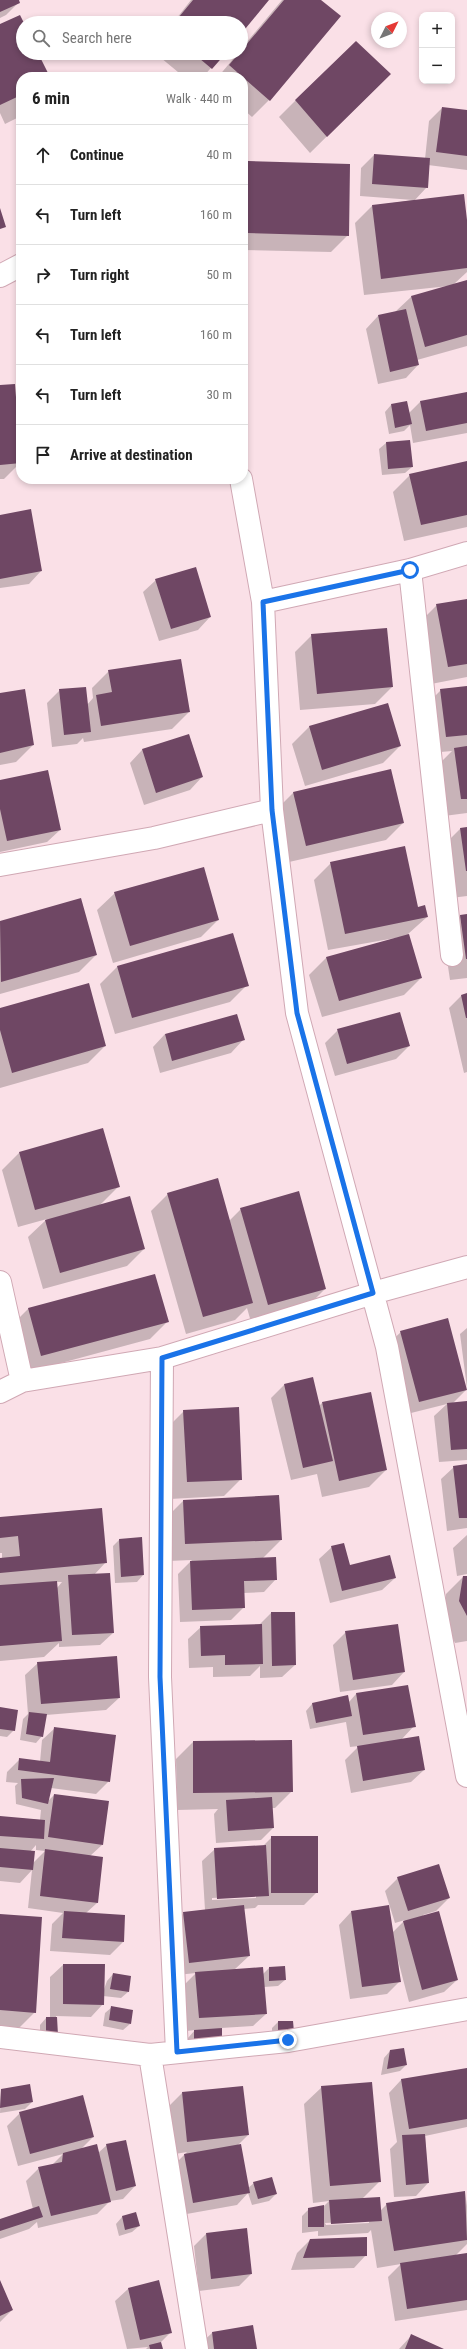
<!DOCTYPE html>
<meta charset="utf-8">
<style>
body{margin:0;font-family:"Roboto Condensed",sans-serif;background:#f2f2f2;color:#222}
.controls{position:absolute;right:12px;top:12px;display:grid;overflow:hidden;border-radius:8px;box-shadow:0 2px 6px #0003}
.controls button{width:36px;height:36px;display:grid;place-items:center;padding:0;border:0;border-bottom:1px solid #e0e0e0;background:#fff;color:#222;font:20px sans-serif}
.compass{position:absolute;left:371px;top:12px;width:36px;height:36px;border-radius:50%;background:#fff;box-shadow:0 2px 6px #0003;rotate:48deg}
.stop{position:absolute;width:12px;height:12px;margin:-9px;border:3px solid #1a73e8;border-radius:50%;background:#fff}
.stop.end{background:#1a73e8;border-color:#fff;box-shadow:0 1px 4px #0008}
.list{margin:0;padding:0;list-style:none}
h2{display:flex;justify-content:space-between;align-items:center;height:52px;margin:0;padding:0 16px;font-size:17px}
h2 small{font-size:13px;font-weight:400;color:#767676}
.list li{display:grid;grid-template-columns:26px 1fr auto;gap:12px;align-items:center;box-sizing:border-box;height:60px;padding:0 16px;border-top:1px solid #e0e0e0}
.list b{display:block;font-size:15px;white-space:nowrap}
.list em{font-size:13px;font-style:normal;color:#767676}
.icon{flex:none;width:22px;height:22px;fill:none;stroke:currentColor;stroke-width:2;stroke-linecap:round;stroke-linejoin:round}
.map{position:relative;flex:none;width:467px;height:2349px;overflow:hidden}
.search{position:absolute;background:#fff;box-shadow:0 2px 6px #0003;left:16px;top:16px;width:232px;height:44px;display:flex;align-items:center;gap:10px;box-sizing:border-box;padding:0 14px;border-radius:22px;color:#767676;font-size:15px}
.panel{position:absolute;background:#fff;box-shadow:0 2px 6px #0003;left:16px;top:72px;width:232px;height:412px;border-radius:16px}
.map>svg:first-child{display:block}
.shadow{fill:#0003;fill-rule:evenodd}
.building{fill:#6f4764}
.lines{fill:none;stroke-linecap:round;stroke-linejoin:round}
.minor-casing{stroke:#d0a8b4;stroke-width:24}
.minor{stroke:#fff;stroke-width:22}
.route{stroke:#1a73e8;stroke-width:5}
</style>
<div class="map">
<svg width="467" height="2349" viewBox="0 0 467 2349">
<rect width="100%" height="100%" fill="#fae0e7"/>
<path class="shadow" d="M0,0H18L19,2L6,15L0,18Z
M191,0H267L241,32V23H173Z
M282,0H320L269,100L252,117L243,109V77H218L238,53H241V49Z
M0,25L23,53H37L49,77H21V116L5,124L0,113Z
M155,53H224L203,77H184Z
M390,74L310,153L279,117L296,100Z
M442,108L467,111V170L428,165L427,187L414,201L467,228V272L454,284L467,281V346L417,360L418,365L406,378L378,384L366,329L378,316L395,312L411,297L449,286L364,295L355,223L372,206L413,200L360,196L361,168L374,155L425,159L429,121Z
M249,162L348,235L331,252L243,250V168Z
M14,385L21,462L4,479H0V386Z
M467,393V433L413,443L410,425L404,431L389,434L385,412L391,405L409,413L420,402Z
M409,441L412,467L405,473L382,475L379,449L386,443Z
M467,462V527L404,541L393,492L410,475Z
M0,516L41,571L29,584L0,588Z
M156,580L210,617L198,630L159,641L143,592Z
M467,600V677L431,684L420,622L437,605Z
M312,635L392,687L375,704L300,710L295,652Z
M109,671L189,712L172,729L84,742L83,738L77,744L52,747L47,703L60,690L87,705L93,698L92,688Z
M467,687V813L444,816L437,766L452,751L429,753L424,707L441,690Z
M0,694L33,745L16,762L0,765Z
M387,704L400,746L383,763L305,786L292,744L309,727Z
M189,735L202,777L190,790L144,805L130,763L142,750Z
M390,770L403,823L386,840L289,862L276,810L293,793Z
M0,781L60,830L47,842L0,852Z
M467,828V896L451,898L443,846L460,829Z
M331,863L417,908L427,917L408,934L421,978L404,995L322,1017L309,975L326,958L401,937L328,950L314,880Z
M115,893L218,920L201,937L113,963L97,910Z
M80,899L96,955L79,972L0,994V922Z
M467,915V978L450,980L443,933L460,916Z
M117,967L247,985L230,1002L115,1034L100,984Z
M467,994V1072L464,1073L449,1008L461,996Z
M0,1009L105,1046L88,1063L0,1088Z
M338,1030L409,1046L396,1059L335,1076L325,1043Z
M165,1034L243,1040L231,1053L160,1073L153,1047Z
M19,1153L119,1186L100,1205L144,1249L127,1266L43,1289L28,1237L47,1219L18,1227L2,1170Z
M168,1194L229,1221L241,1209L325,1289L308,1306L251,1322L247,1308L235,1320L186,1334L151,1211Z
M154,1275L167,1322L150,1339L24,1373L11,1326L28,1309Z
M467,1328V1388L460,1334Z
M401,1332L466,1390L453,1403L467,1402V1460L439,1462L434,1416L447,1404L407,1414L388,1344Z
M312,1378L319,1406L322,1403L386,1470L369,1487L322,1497L317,1474L291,1480L271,1398L284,1385Z
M184,1411L241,1479L224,1496L170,1499L167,1428Z
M467,1465V1528L447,1531L441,1479L454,1467Z
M183,1501L281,1540L262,1559L276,1579L264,1592L243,1593L244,1607L231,1620L180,1622L178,1574L192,1560L168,1561L166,1518Z
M0,1518L106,1562L94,1575L113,1633L100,1645L59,1647V1643L44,1657L0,1661V1559H2V1553H0ZM56,1582H62L57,1588Z
M467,1535V1574L457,1576L453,1548Z
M141,1538L143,1575L137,1582L115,1583L113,1546L119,1540Z
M332,1547L349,1566L395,1578L382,1590L330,1603L319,1559Z
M463,1577H467V1641L455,1643L443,1619L446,1594Z
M271,1613L295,1665L282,1677L260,1678V1666L250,1676L213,1677V1667L189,1668L188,1639L201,1627L259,1625Z
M346,1632L404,1672L392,1685L340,1692L333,1645Z
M38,1663L119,1698L106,1710L46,1715L42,1736L36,1743L20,1740L23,1719L28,1714L25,1675Z
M407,1686L414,1726L401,1740L424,1770L411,1782L351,1793L345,1760L359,1746L350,1747L346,1722L310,1729L306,1711L312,1704L349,1702L356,1694Z
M0,1708L14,1730L7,1737L0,1736Z
M55,1728L109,1781L96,1794L51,1788L48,1801L54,1795L102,1845L90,1856L102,1858L97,1903L86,1913L124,1916L123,1942L110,1955L50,1951L52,1924L63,1913L28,1908L32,1870L20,1883L0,1881V1817L40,1820L41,1810L16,1804L15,1786L18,1783L6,1782L7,1772L20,1759L40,1762L42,1740ZM36,1845V1850L45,1851L33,1863L30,1852Z
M193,1742L292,1791L275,1808H272L273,1828L261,1840L216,1843L214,1814L218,1809L177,1810L176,1759Z
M272,1837L317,1892L304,1905H258L255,1908L243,1909L249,1956L234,1970L263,1974L269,1968L285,1980L278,1986L264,1987L266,2014L253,2026L221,2028L188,2047V2038L195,2030L187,2031L183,1986L196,1973L177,1975L171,1925L184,1913L205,1910L202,1861L215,1849L263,1846ZM256,1896V1898L212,1900V1898Z
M398,1878L449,1898L436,1911L423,1915L457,1980L444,1992L409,2002L398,1960L400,1981L387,1994L350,1999L339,1925L351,1912L392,1933L405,1920L395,1923L385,1891Z
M0,1915L35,2012L18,2029L0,2028Z
M63,1965L103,1992L107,1981L113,1974L128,1992L121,1998L103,1996V2004L91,2017L56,2016L57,2034L40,2041V2025L46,2018H50V1977Z
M112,2007L130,2024L123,2030L103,2026L105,2013Z
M278,2022L286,2038L272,2039V2028Z
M390,2051L406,2065L400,2071L381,2075L384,2058Z
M467,2069V2127L425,2136L428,2183L416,2196L394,2197L390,2149L397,2142L389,2093L401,2080Z
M242,2087L248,2135L237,2146L248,2188L254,2183L276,2194L269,2201L252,2205L248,2193L237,2205L181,2215L172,2167L187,2152L175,2154L169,2106L182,2093Z
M322,2087L380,2181L362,2199L380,2211L387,2204L465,2192L467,2206V2244L455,2256L467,2254V2310L395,2321L388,2277L401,2264L377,2268L371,2230L368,2233L318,2236V2231L302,2233V2216L309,2209L323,2207L329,2201L313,2203L304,2104ZM369,2221V2223L326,2225L325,2223Z
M1,2090L32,2102L25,2109L0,2113Z
M20,2113L93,2137L81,2149L98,2153L107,2145L135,2186L123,2199L110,2201L97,2214L38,2228L37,2222L29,2229L0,2239V2220L33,2209L26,2181L39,2168L52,2165L63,2154L18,2166L7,2126Z
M135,2213L139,2226L132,2232L119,2236L116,2224L122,2217Z
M206,2234L251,2274L239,2286L199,2291L194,2246Z
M310,2240L366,2255L354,2268L291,2270L297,2253Z
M159,2282L171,2332L160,2343L162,2349H146L148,2347L127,2349L115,2301L128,2289Z
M0,2283L12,2310L0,2322Z
M252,2326L256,2349H200L199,2345L212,2333Z
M411,2336L442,2349H399Z"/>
<path class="building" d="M0,0H19L20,3L0,12Z
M193,0H269L241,34V23H174Z
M284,0H321L341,16L270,101L229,65Z
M20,15L24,23L23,53H38L50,77H21V105L17,97L0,105V24Z
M356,41L391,74L327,137L295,100Z
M193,53H226L212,69Z
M442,107L467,110V156L436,152Z
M374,154L430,158L428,188L372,184Z
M248,161L350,164L349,236L247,233Z
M464,194L467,220V268L381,279L372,205Z
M0,208L6,227L0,229Z
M467,280V335L425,347L411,296Z
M406,309L419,365L390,372L378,315Z
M15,384L21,463L0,465V385Z
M467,392V423L426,431L420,401Z
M407,401L412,424L395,428L391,404Z
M410,440L413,467L388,469L386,442Z
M467,461V515L421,525L409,474Z
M31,509L42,571L0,579V515Z
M196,567L211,617L171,629L155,579Z
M467,599V664L448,667L436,604Z
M387,628L393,687L317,694L311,634Z
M181,659L190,712L101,726L96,695L112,692L108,670Z
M467,686V735L446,737L440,689Z
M86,687L91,732L64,735L59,689Z
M25,689L34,745L0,753V693Z
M388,703L401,746L322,770L309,726Z
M189,734L203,777L156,793L142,749Z
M467,746V799H461L454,748Z
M391,769L404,823L306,846L293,792Z
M48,770L61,830L7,841L0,809V780Z
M467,827V871H466L460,828Z
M405,846L418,907L425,905L428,917L345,934L330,862Z
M204,867L219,920L130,946L114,892Z
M81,898L97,955L1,982L0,921Z
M467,914V959H466L460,915Z
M233,933L249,986L132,1018L117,966Z
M409,934L422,978L339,1001L326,957Z
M89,983L106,1046L12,1073L0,1030V1008Z
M467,993V1018H466L461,995Z
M400,1012L410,1046L347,1064L337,1029Z
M237,1014L245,1040L172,1061L165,1034Z
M103,1128L120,1187L35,1210L19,1152Z
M218,1178L253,1303L203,1317L167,1193Z
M299,1191L326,1289L268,1305L240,1208Z
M130,1196L145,1249L60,1273L45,1220Z
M155,1274L169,1322L41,1356L28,1308Z
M448,1318L467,1390L419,1402L400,1331Z
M313,1377L333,1461L303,1468L284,1384Z
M371,1392L387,1470L339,1481L322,1402Z
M467,1401V1449L451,1450L447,1403Z
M239,1407L242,1480L187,1482L183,1410Z
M467,1464V1518H459L453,1466Z
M279,1495L282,1540L185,1544L183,1500Z
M102,1508L107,1563L0,1573V1558L20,1556L18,1536L0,1538V1517Z
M142,1537L144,1575L121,1577L119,1539Z
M344,1543L350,1565L390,1555L396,1578L342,1591L331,1546Z
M276,1557L277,1580L244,1581L245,1608L192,1610L190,1561Z
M110,1573L114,1633L72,1635L68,1575Z
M463,1576H467V1616L459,1601Z
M57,1581L62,1641L0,1646V1585Z
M271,1612H295L296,1665L272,1666Z
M262,1624L263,1664L225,1665V1655L201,1656L200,1626Z
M398,1624L405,1672L353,1680L345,1631Z
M117,1656L120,1698L41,1704L37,1662Z
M408,1685L416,1727L363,1735L356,1693Z
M348,1695L352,1716L316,1723L312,1703Z
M0,1707L18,1710L15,1731L0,1729Z
M29,1712L47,1714L43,1737L26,1734Z
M54,1727L116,1735L110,1782L18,1770L19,1758L50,1762Z
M419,1736L425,1770L363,1781L357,1746Z
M292,1740L293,1792L193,1793V1741Z
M54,1778L48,1804L22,1798L21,1779Z
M54,1794L109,1801L103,1845L48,1837Z
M272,1797L274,1828L228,1831L226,1800Z
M0,1816L45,1820L44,1839L0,1836Z
M271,1836H318V1893H271Z
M266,1845L269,1896L217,1899L214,1848Z
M0,1848L35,1851L33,1870L0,1867Z
M45,1849L103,1857L98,1903L40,1896Z
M439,1864L450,1898L408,1911L397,1877Z
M244,1905L250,1956L189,1963L183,1912Z
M389,1905L401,1982L362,1987L351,1911Z
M64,1911L125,1915L124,1942L62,1938Z
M439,1911L458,1980L422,1990L403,1921Z
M0,1914L42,1917L36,2013L0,2010Z
M63,1964H105L104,2005L63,2004Z
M285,1966L286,1980L269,1981V1967Z
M263,1967L267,2014L199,2018L195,1972Z
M113,1973L131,1976L129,1992L110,1989Z
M111,2006L133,2010L131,2024L109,2020Z
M46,2017H57L58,2035H46Z
M278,2021H293L294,2032L278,2033Z
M222,2028V2039L194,2041V2030Z
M404,2048L407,2065L387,2069L390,2050Z
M467,2068V2119L409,2129L401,2079Z
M372,2082L381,2182L330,2186L321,2086Z
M30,2084L33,2102L0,2108L1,2089Z
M243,2086L249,2135L187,2142L182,2092Z
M83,2095L94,2137L30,2154L19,2112Z
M425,2134L429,2183L406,2185L402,2135Z
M126,2140L136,2186L116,2191L106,2144Z
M97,2144L111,2202L51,2216L38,2167L62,2162L63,2153Z
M241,2144L250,2193L193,2203L184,2154Z
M272,2177L277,2194L258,2199L253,2182Z
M465,2191L467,2240L394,2251L386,2203Z
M380,2197L382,2221L331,2224L329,2200Z
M324,2205V2227H308V2208Z
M39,2206L43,2217L0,2231V2219Z
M136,2212L140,2226L125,2230L122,2216Z
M247,2228L252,2274L211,2279L206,2233Z
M367,2237V2256L303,2258L310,2239Z
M467,2253V2300L407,2309L400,2263Z
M0,2280L13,2310L0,2316Z
M159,2280L172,2333L140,2340L128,2288Z
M253,2325L257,2349H214L212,2332Z
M411,2334L444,2349H405Z
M161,2342L163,2349H150L149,2345Z"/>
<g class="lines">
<defs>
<path id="minor" d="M0,276L21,265
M241,479L263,602L272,810L297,1013L387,1347L467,1776
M410,570L452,955
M263,602L410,570L467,553
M0,865L154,838L272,810
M0,1282L22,1381L162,1358L373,1293L467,1267
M162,1358L160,1677L177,2052
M0,1392L22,1381
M0,2037L150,2055L288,2041L467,2009
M150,2055L197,2349"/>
</defs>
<use href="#minor" class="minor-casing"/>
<use href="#minor" class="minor"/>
</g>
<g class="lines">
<path class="route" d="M288,2040L177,2052L160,1677L162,1358L373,1293L297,1013L272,810L263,602L410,570"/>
</g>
</svg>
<div class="controls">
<button>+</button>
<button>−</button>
</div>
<svg class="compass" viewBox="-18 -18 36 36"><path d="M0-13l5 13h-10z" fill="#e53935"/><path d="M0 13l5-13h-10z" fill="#767676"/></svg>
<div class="stop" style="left:410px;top:570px"></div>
<div class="stop end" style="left:288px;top:2040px"></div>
<div class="search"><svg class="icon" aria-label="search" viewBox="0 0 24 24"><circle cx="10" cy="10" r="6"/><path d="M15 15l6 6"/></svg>Search here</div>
<section class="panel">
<h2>6 min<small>Walk · 440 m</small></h2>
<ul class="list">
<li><svg class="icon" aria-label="ahead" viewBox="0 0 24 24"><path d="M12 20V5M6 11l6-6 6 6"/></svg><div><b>Continue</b></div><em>40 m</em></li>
<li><svg class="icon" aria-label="left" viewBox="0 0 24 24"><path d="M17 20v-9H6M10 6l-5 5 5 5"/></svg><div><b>Turn left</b></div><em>160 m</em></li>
<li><svg class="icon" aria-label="right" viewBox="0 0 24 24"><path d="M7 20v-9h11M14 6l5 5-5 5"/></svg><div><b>Turn right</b></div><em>50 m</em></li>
<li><svg class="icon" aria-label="left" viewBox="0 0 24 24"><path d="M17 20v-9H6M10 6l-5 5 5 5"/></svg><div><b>Turn left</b></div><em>160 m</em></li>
<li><svg class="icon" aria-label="left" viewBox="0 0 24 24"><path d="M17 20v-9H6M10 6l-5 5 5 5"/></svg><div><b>Turn left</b></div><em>30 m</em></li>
<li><svg class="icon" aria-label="arrive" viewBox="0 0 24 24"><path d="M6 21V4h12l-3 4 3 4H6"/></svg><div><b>Arrive at destination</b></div></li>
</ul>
</section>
</div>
